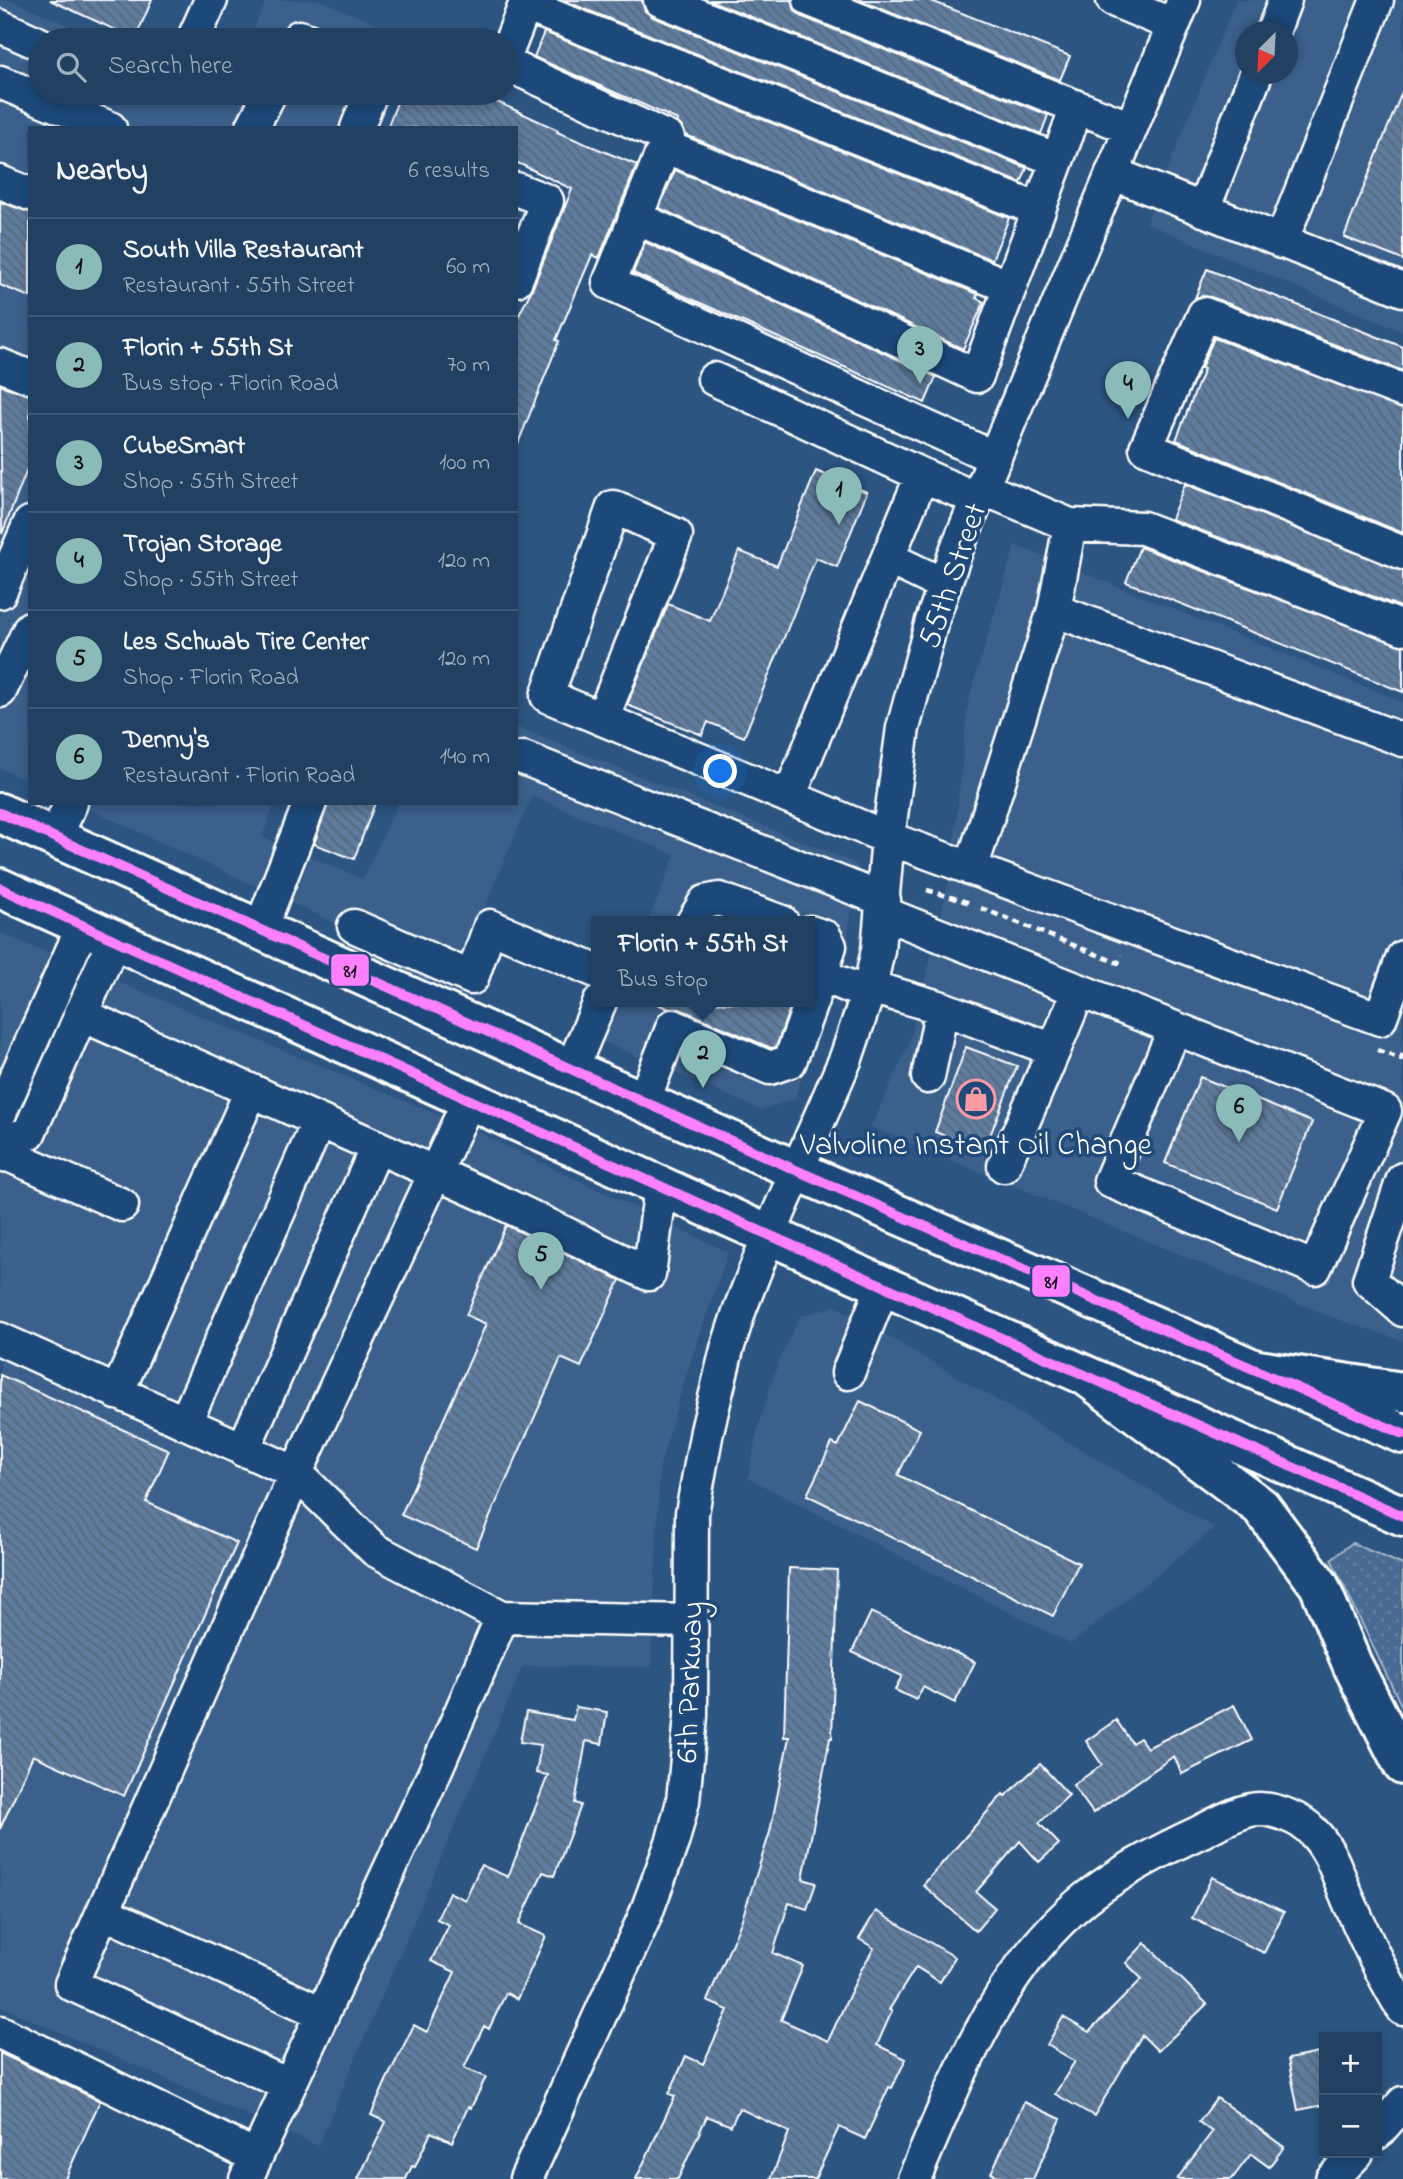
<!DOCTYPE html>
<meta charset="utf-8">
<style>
body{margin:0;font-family:"Indie Flower",sans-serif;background:#294768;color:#f1f3f6}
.controls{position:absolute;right:21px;bottom:21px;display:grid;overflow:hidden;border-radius:0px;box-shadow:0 4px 10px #0003}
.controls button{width:63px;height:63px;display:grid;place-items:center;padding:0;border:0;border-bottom:2px solid #3e5977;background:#214062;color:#f1f3f6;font:35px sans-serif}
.compass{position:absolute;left:1235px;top:21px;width:63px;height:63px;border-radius:50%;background:#214062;box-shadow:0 4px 10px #0003;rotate:204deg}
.you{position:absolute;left:721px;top:772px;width:24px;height:24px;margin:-18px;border:5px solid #fff;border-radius:50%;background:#1a73e8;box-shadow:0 0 0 10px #1a73e833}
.badge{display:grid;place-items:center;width:46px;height:46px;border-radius:50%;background:#8bbbb9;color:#111;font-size:23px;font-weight:700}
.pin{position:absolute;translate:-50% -58px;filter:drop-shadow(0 2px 4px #0008)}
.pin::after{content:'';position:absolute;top:37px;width:24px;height:21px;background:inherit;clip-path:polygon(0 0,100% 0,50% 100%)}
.popup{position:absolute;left:591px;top:916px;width:224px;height:91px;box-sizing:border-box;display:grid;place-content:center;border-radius:0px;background:#214062;filter:drop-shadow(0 2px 5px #0005);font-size:23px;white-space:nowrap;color:#a2afbe}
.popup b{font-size:26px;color:#f1f3f6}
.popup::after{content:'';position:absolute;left:50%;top:100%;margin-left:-14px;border:14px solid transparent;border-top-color:#214062}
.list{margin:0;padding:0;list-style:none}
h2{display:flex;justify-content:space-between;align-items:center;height:91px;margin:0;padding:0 28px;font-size:30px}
h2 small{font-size:23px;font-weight:400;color:#a2afbe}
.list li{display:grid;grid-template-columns:46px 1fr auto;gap:21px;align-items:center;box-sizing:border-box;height:98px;padding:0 28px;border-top:2px solid #3e5977}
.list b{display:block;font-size:26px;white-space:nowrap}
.list p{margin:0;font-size:23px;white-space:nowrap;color:#a2afbe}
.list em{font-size:23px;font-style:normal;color:#a2afbe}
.icon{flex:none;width:38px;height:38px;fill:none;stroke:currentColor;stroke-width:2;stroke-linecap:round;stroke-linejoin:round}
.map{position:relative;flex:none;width:1403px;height:2179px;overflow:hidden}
.search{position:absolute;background:#214062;box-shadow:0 4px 10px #0003;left:28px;top:28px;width:490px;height:77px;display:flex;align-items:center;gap:18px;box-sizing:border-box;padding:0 24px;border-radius:38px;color:#a2afbe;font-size:26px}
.panel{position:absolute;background:#214062;box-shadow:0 4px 10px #0003;left:28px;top:126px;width:490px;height:679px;border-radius:0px}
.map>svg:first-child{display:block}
.built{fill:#3b618b;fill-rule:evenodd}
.grass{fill:url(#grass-dots);stroke:#a4b5c8;stroke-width:2}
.building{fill:url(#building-back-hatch);stroke:#fff;stroke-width:2}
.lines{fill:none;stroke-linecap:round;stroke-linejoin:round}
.minor-casing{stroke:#fff;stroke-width:37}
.major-casing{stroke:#fff;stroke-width:44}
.highway-casing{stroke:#fff;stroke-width:44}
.path{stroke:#fff;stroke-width:4.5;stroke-dasharray:7 5;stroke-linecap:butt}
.minor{stroke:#1f4a7a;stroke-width:32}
.major{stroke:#1f4a7a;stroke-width:38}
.highway{stroke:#1f4a7a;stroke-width:38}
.bus-1-casing{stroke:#1f4a7a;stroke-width:16}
.bus-1{stroke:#fd80ff;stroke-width:10}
.labels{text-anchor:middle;stroke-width:7;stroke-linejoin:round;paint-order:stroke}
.street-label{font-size:32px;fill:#fff;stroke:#1f4a7a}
.poi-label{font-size:32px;fill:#fff;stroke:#1f4a7a}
.line-badge{stroke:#1f4a7a;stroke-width:2.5}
.pale-badge-label{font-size:19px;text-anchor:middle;font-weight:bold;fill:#111}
</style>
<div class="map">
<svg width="1403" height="2179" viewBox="0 0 1403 2179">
<defs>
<pattern id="grass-dots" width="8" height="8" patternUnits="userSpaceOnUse" patternTransform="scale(1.75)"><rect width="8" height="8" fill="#486b92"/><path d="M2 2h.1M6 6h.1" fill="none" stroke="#6381a2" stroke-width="1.8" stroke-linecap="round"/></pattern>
<pattern id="building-back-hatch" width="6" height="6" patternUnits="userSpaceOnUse" patternTransform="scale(1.75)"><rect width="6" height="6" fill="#5e7c9f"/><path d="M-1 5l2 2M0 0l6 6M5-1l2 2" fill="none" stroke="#56667a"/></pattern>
</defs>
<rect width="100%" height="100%" fill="#2c5582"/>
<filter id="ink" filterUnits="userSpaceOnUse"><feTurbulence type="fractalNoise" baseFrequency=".0143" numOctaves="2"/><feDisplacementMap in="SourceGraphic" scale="14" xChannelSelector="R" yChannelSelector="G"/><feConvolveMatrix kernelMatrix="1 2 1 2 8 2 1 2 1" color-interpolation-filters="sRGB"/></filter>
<g filter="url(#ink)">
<path class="built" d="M0,0H11L102,40H40V93H220L225,95L226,93H391L377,128H30V782L0,768Z
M266,0H320L412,40H249Z
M1236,0H1403V332L1146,223ZM1246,32H1288V74H1246Z
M1015,545L1403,702V1341L1334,1318L871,1127L909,1044L931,956L951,872L968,702Z
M516,727L858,864L844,964L794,1099L761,1110L598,1039L614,1002H810V922H648L675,855L532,796L454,978L76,803H275L262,837L363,879L398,803H516Z
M0,933L465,1126L728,1252L688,1369L660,1465L651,1667L523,1666L318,2146L0,2006Z
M836,1306L1215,1528L1071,1644L748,1478L759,1423L778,1363L800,1316Z"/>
<path class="grass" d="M1352,1543L1403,1565V1709L1331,1559Z"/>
<path class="building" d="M50,0H152L135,39Z
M562,0H642L645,11L653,17L1027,168L1021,183Z
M709,0H792L795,11L803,17L1048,115L1041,134Z
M859,0H929L1070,56L1060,80Z
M544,32L1009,218L992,260L686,135L683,128L677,122L678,120L534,57Z
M1402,92H1403V260L1344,237Z
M401,93H478L558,130L557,132L637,165L599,258L592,255L556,340L559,341L517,446L516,321L533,287L572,189L516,162V128H387Z
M675,170L978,294L976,298L984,302L963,349L659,208Z
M0,202L30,212V297L0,285Z
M645,242L936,377L925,403L633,273Z
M1207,269L1403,347V371L1211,297L1202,296L1195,298Z
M1214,338L1403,409V533L1176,440L1204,369L1201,368Z
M0,385L30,395V462L2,534Z
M816,471L867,492L837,567L816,558L744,737L708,722L702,735L627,705L668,604L710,621L739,551L777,566Z
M1185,484L1403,571V608L1171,519Z
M1140,547L1403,646V692L1126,582Z
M328,803H375L354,859L314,844Z
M792,1002L776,1047L771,1048L680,1009H669L655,1003Z
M966,1047L1017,1066L984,1151L935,1132Z
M1200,1077L1312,1122L1277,1208L1165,1163Z
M506,1225L620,1280L581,1367L561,1358L476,1548L401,1515L486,1324L466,1315Z
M0,1375L169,1450L146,1502L237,1543L124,1796L33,1755L0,1829Z
M860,1401L920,1430L898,1475L1079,1563L1053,1616L807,1495L832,1443L838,1446Z
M789,1568L837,1570L832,1738H830L803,1879L816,1883L807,1909L789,1903L773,1953L803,1966L781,2020L828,2041L861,1970L874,1948L859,1939L876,1911L955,1957L940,1982L916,1967L889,2010L892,2011L877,2045L906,2059L892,2088L889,2087L865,2139L839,2127L815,2179H771L789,2132L739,2108L731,2126L707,2116L678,2179H636L675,2096L669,2094L686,2056L703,2064L728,2010L707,2001L741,1922L770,1832L789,1737H784Z
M871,1612L975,1662L955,1703L923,1687L916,1700L895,1690L902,1676L852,1652Z
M1234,1705L1252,1740L1182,1774L1174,1756L1093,1813L1073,1785L1102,1765L1086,1741L1116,1720L1132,1743L1140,1738L1147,1748Z
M576,1707L607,1712L602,1744L586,1741L575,1803L581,1805L554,1876L543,1872L519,1924L546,1936L517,1999L506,1993L489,2029L484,2026L464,2068L486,2077L471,2108L468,2107L452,2142L431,2132L415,2167L412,2166L406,2179H358L386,2122L371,2115L386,2081L414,2025L427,2032L455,1972L431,1961L449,1925L437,1919L449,1892L465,1900L481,1865L508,1877L548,1775L536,1773L541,1745L520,1742L526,1712L573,1720Z
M1040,1764L1069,1795L1039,1823L1059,1844L1039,1862L1020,1841L976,1892L995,1908L976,1931L923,1885L1003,1794L1005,1796Z
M1212,1877L1284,1912L1264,1953L1192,1918Z
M1145,1943L1207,2004L1158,2051L1142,2035L1094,2116L1055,2094L1075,2061L1047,2045L1063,2017L1089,2032L1142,1979L1126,1963Z
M1324,2052V2105L1298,2110L1288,2059Z
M0,2053L100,2101L65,2179H0Z
M1217,2098L1284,2147L1269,2167L1251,2154L1232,2179H1177L1212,2132L1199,2122Z
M1024,2102L1061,2119L1033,2179H1005L991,2173Z"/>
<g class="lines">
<defs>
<path id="minor" d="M660,0L1057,160
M1113,0L1173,25
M525,5L1039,210
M0,26L40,44
M1273,32L1285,0
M193,40L211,0
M297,40L299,37L308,40
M506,54L527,0
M506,64L668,138L609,283L995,458
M0,82L110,128
M1077,107L1131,128
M252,128L270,93
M357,128L371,93
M664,146L1010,287
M1112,173L1403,290
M0,182L30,194
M516,189L547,201L516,280
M1203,210L1256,74
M635,217L977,376L1077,107L810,0
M1281,242L1377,0
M0,365L30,377
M714,379L922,475L789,797
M1403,391L1204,314L1146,448L1403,553
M922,475L977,499
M982,488L1070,525L1054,610L1403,740
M1070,525L1143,528L1403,628
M888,558L944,585
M0,592L30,523
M0,691L30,628
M602,719L676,535L613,507L547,696L888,838L1380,1019L1403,957
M523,758L884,900
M55,838L71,803
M971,869L1054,610
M883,913C1051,978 1218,1045 1385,1111L1315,1268L1110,1181L1175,1028
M693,922L705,902L719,899L782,922
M354,926L472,978L490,926L596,971
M260,930L310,803
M810,932L825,937L830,946L821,975
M870,987L942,1008L928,1077
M942,1008L1054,1050L1004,1166
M80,1014L496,1200L649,1274L661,1187
M1054,1050L1079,990
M571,1070L600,1002
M643,1102L673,1026L770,1068L790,1061L821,975L868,994
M0,1113L83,926
M2,1152L122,1205
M0,1156L6,1142L29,1133L114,940
M1403,1179L1369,1280L1403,1310
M0,1339L296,1473L375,1550L502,1617L691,1621
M848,1373L883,1286
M117,1393L251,1091
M185,1423L319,1121
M243,1450L377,1147
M103,1912L322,2013
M0,2032L255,2156
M288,2085L71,1984L296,1473L469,1100
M1377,2133L1403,2103
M246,2179L433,1776L502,1617
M526,2179L645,1916L673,1840L683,1801L691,1716L692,1513L707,1431L727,1349L740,1309L769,1235L846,1058L870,987L878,950L888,838L903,728L932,621L956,551L1184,0
M914,2179C957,2079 998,1968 1086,1898C1120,1871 1161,1850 1200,1832C1216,1824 1242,1809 1259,1809C1276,1809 1301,1819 1312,1831C1333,1851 1339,1880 1351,1906C1366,1940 1383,1977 1403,2009
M1332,2179L1357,2153"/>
<path id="major" d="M0,813L798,1171L1403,1434
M0,888L769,1235L1403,1516"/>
<path id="highway" d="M1258,1370L1403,1392
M1089,1378L1261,1507L1319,1585L1352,1664L1403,1765"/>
</defs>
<use href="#minor" class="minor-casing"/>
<use href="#major" class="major-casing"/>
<use href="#highway" class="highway-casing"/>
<path class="path" d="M927,890L970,903
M981,908L1118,963L1121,955
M1377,1050L1401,1059L1403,1053"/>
<use href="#minor" class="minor"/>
<use href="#major" class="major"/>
<use href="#highway" class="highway"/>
<defs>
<path id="bus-1" d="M0,813L798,1171L1403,1434
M0,888L769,1235L1403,1516"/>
</defs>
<use href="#bus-1" class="bus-1-casing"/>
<use href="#bus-1" class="bus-1"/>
</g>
</g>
<defs>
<symbol id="shop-ring" viewBox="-11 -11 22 22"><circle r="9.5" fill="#1f4a7a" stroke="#ff9aa2" stroke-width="1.5"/><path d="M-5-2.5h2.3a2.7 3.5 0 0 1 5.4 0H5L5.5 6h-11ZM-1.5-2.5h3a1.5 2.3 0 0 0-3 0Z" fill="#ff9aa2"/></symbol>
</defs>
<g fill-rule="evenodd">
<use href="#shop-ring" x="954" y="1077" width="44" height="44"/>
</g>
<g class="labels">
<g class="street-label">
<text transform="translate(951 575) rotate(-71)" y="11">55th Street</text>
<text transform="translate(688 1682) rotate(-88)" y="11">6th Parkway</text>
</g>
<g class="poi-label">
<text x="976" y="1154">Valvoline Instant Oil Change</text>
</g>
</g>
<g class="line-badge">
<rect x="330" y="953" width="40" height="34" rx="7" fill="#fd80ff"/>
<rect x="1031" y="1264" width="40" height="34" rx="7" fill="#fd80ff"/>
</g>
<g class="pale-badge-label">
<text x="350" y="977">81</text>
<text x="1051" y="1288">81</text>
</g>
</svg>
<div class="controls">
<button>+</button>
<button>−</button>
</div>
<svg class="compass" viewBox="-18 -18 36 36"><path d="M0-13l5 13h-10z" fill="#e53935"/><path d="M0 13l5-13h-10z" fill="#a2afbe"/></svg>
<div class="you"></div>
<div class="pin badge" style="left:839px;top:525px">1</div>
<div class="pin badge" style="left:703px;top:1088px">2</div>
<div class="popup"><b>Florin + 55th St</b>Bus stop</div>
<div class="pin badge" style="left:920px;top:384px">3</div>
<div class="pin badge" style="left:1128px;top:419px">4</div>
<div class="pin badge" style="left:541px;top:1290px">5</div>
<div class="pin badge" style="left:1239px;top:1142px">6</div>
<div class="search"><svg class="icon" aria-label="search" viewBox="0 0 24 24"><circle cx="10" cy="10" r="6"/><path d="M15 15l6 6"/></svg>Search here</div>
<section class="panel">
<h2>Nearby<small>6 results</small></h2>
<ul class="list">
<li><span class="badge">1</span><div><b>South Villa Restaurant</b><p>Restaurant · 55th Street</p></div><em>60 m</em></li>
<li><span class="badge">2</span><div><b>Florin + 55th St</b><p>Bus stop · Florin Road</p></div><em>70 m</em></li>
<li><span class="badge">3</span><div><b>CubeSmart</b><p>Shop · 55th Street</p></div><em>100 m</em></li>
<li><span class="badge">4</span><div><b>Trojan Storage</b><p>Shop · 55th Street</p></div><em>120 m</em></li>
<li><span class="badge">5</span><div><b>Les Schwab Tire Center</b><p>Shop · Florin Road</p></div><em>120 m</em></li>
<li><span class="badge">6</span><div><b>Denny's</b><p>Restaurant · Florin Road</p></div><em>140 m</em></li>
</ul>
</section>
</div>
